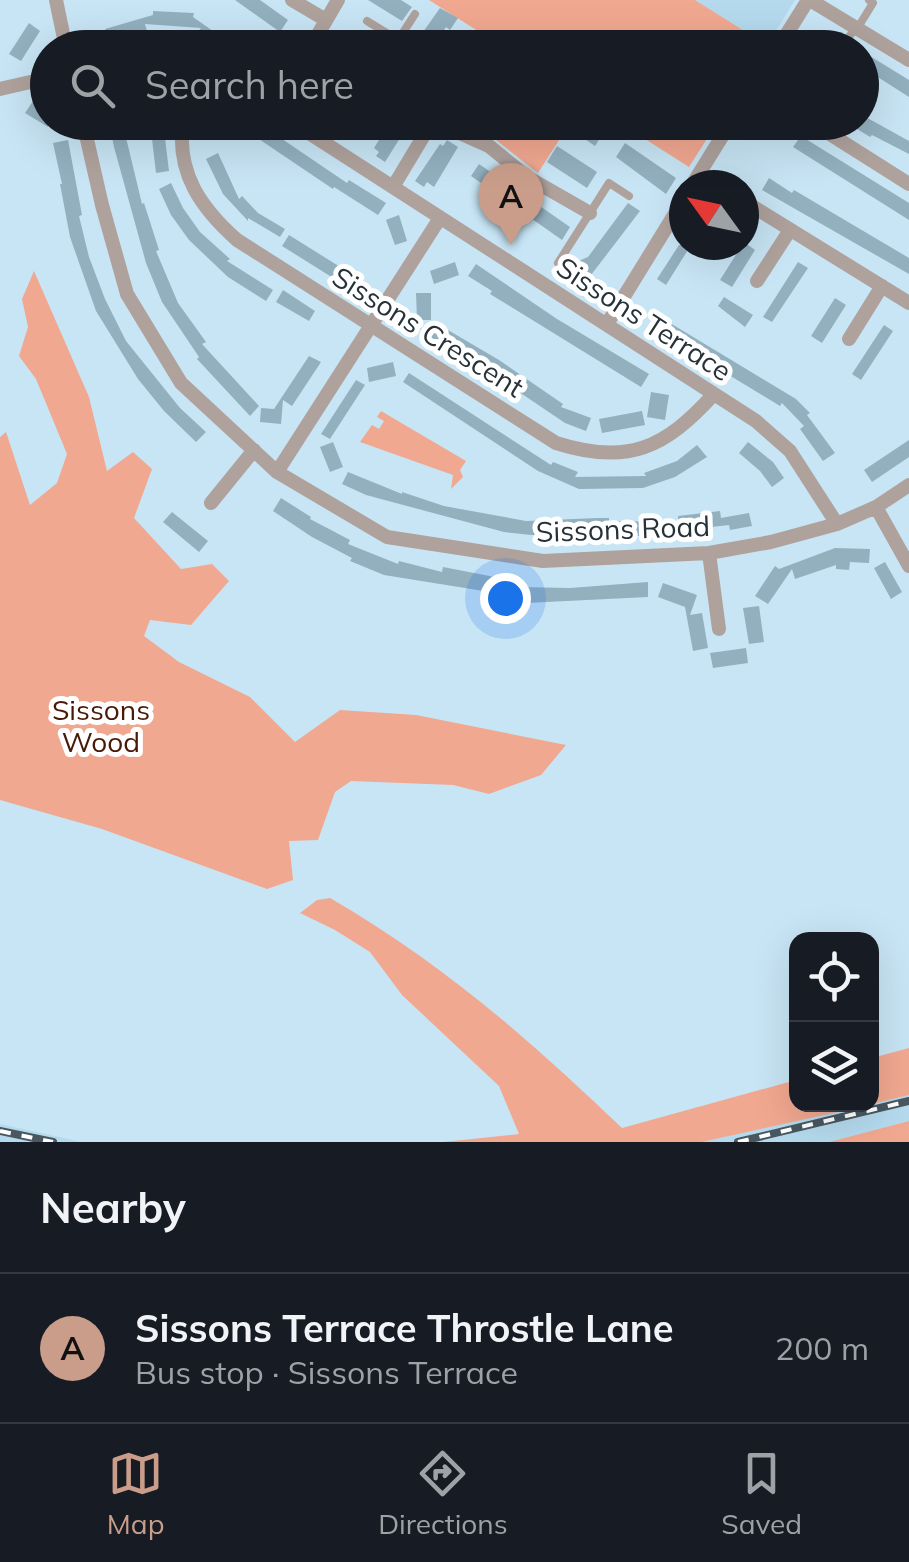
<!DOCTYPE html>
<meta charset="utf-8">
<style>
body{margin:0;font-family:Mulish,sans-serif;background:#242831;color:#f1f3f6}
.controls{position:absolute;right:30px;bottom:30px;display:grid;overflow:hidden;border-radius:20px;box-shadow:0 10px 40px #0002}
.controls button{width:90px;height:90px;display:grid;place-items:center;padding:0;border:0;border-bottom:2px solid #363941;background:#171b24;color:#f1f3f6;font:50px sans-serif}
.compass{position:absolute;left:669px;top:170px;width:90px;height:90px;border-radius:50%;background:#171b24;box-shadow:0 10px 40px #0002;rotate:303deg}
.you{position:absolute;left:505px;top:598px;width:35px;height:35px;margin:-25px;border:8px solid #fff;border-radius:50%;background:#1a73e8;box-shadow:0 0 0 15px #1a73e833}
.badge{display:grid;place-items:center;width:65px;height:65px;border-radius:50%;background:#c99d8a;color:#111;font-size:32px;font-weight:700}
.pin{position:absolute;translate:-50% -82px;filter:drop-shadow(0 2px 5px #0008)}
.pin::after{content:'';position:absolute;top:52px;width:35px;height:30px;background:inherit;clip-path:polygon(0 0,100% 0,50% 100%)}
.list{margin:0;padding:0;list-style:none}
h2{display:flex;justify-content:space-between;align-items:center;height:130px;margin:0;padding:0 40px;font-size:42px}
h2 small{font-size:32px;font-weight:400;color:#9ea1a6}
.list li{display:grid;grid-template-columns:65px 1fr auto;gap:30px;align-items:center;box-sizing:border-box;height:150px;padding:0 40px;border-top:2px solid #363941}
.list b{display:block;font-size:38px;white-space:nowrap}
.list p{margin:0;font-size:32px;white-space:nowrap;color:#9ea1a6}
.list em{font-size:32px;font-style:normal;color:#9ea1a6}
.icon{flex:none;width:55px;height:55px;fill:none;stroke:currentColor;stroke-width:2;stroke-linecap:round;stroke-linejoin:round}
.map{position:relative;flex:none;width:909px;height:1142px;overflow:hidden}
.search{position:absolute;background:#171b24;box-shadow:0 10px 40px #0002;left:30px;right:30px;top:30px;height:110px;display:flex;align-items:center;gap:25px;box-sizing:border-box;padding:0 35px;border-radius:55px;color:#9ea1a6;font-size:38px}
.sheet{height:280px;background:#171b24}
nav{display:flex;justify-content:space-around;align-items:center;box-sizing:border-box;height:140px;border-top:2px solid #363941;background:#171b24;font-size:28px;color:#9ea1a6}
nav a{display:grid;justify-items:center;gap:5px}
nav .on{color:#c99d8a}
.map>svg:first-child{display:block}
.built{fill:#b5daee}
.green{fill:#f1a890}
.building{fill:#93b0bf}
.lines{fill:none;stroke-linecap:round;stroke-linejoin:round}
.service{stroke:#afa29d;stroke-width:8}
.minor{stroke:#afa29d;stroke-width:14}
.rail-casing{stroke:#485760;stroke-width:8}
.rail{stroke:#fff;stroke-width:4;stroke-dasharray:11;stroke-linecap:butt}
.labels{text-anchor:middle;stroke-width:10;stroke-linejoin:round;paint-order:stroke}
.street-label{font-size:28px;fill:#263238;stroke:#fff}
.park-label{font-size:28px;fill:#491908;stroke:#fff}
</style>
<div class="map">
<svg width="909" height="1142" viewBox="0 0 909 1142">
<rect width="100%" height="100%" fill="#c8e5f5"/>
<path class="built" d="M695,0H795L767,45Z
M909,1095V1121L829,1142H702Z
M0,1124L82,1142H0Z"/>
<path class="green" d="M429,0H695L767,45L765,48L503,47Z
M500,122H570V123L538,173L491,136Z
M620,123H717L689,167Z
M34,271L89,397L107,471L133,452L152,469L134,518L181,569L212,564L229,581L191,625L150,620L144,636L179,662L250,697L295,742L340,710L416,715L566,745L541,775L489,794L453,785L351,781L335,792L318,840L289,841L293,880L267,889L102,829L0,800V437L6,432L30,505L57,483L67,454L36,379L19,356L28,327L22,299Z
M381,411L466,461L460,470L463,477L451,489L453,475L360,442L372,425L379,429L384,421L377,417Z
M330,898C442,963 529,1039 622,1128L796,1080V1104L869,1105L702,1142H443L519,1134L499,1086L402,995L370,952L335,930L300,913L317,900Z
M909,1048V1095L872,1104V1058Z
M909,1121V1142H829Z"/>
<path class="building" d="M235,0H260L288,20L280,32Z
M368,0H401L412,7L402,21Z
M440,8L458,18L450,30L446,27L437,41L423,32Z
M153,11L194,13L193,17L237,48H215L196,34L201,28L145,24L147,31L109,43L105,29L153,15Z
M29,23L40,31L21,61L9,54Z
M865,53L909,80V97L862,67Z
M33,101L48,110V127L25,113Z
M862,115L909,141V154L872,135L870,137L846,122H862Z
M150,122H163L169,171L156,173Z
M257,122L347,183L349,180L386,203L378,215L334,187L333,189L250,133Z
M390,122H410L385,162L376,156L379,152L374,148Z
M591,122H610L595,146L582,137Z
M123,125L142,204L144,203L159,250L156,251L178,303L206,342L202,344L259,406L250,416L197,359L199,357L162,302L146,263L114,147L110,128Z
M801,136L909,203V220L793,147Z
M68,140L82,215L79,216L89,257L105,299L126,341L180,408L206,432L196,442L164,411L138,379L96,311L70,237L60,184H62L53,143Z
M447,140L458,147L434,187L427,182L424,187L415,181L440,144L443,146Z
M625,143L676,178L666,194L616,157Z
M557,146L597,172L587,188L547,162Z
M218,153L239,199L242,196L258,213L285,229L280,237L248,218V221L223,194L206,159Z
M479,164L570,227L562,240L471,176Z
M769,178L792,193L794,190L909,258V274L762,190Z
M171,183L183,208L200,232L230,259L227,261L273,290L266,301L228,277L189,240L171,215L159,189Z
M628,203L640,211L591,275L589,273L580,287L565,278L581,260L588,257Z
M399,215L407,241L395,245L386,220Z
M289,235L345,270L338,281L282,246Z
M744,242L755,250L732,287L720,280Z
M679,245H691L666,285L657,279Z
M455,262L459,275L434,284L430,271Z
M798,262L808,268L772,322L763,317Z
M476,264L557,319L649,374L641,387L490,294L492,291L468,276Z
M283,290L315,311L309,321L276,302Z
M416,293H431V320H417Z
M724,297L753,315L745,327L718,306Z
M835,298L846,305L822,343L811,336Z
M436,323L499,360L563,404L561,407L591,418L586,431L565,423L491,373L428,336Z
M670,323L796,399L810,413L807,415L835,453L823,461L800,429L804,426L782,403L780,406L663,335Z
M884,325L893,331L861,380L852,374Z
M309,356L321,362L292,406L283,400L281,424L260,422L261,408L274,409Z
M393,362L396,376L369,382L367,368Z
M409,373L551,465L553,462L578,472L575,477L646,476L644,473L677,461L697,445L707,457L675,477L643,488L579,489L538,471L403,382Z
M356,380L365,385L330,439L321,434Z
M651,392L669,395L665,420L647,417Z
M642,411L645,425L602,433L599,419Z
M909,440V457L872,482L864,470Z
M333,442L343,467L330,472L320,447Z
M748,442L773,462L784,478L772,487L760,471L739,453Z
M348,472L402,494V492L444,506L526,521L598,518H609V521L678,522V516L720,511L721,518L749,513L752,526L730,530L729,525L667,532V536H616L617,531H556V535H531L504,532L366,495L342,484Z
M281,498L311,517L310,519L350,540L348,544L398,564L399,561L442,572L443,567L521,582L520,587L570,588L648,582V597L526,603L527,598L384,575L350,561L352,558L312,537L273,511Z
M172,512L208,541L199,552L163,522Z
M835,548L870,549L869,563L850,562L849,570L836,569V565L795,579L792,569L768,604L755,596L775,566L779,569Z
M885,562L902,592L891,599L874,568Z
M663,583L697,595L690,615L702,613L708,648L693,651L685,607L658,597Z
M759,606L764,642L749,644L743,608Z
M746,648L748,663L713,668L710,653Z"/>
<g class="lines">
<path class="service" d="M367,21L398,40
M857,29L873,3L869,0
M393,48L415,14
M842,48L855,28
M474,139L485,122
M558,263L609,183L629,196"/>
<path class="minor" d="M56,0L66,48
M292,0L326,20
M810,0L909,60
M310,48L338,0
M778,48L808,0
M0,89L48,78
M83,122L102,205L127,294L181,383L277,472L387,537L543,561L709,553L771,542L837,524L876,507L909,485
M183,122C176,173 201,208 237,240L556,443C628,466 665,448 714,394
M292,122L756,421L790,451L837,524
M435,122L489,146L527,177L590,213
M811,122L909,184
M699,174L718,185
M692,185L731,122
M393,187L432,122
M744,201L909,303
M757,281L790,230
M607,324L684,199
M849,339L882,286
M277,472L440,218
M211,503L254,450
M876,507L909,566
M709,553L719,629"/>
<defs>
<path id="rail" d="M0,1131L53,1142
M738,1142L909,1101"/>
</defs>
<use href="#rail" class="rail-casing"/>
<use href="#rail" class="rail"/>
</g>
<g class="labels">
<g class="street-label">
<text transform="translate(644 319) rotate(33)" y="10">Sissons Terrace</text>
<text transform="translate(428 332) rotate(32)" y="10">Sissons Crescent</text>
<text transform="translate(623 529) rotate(-2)" y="10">Sissons Road</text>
</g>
<g class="park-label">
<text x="101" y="720">Sissons<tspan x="101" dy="32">Wood</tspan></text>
</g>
</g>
</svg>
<div class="controls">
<button><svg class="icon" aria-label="locate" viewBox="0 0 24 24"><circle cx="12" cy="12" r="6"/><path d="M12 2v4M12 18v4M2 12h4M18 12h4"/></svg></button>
<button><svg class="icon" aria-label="layers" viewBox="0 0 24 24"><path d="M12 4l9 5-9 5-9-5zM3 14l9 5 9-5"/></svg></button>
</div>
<svg class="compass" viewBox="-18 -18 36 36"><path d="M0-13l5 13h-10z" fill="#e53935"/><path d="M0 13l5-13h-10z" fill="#9ea1a6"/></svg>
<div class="you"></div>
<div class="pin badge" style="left:511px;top:245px">A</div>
<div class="search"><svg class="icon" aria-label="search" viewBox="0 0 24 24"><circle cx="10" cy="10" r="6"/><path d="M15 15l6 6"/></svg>Search here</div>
</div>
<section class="sheet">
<h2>Nearby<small></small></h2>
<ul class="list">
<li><span class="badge">A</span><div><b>Sissons Terrace Throstle Lane</b><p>Bus stop · Sissons Terrace</p></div><em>200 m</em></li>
</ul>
</section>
<nav>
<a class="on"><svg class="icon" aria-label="map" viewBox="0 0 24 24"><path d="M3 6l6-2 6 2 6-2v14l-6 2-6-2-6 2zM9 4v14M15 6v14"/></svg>Map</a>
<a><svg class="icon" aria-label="directions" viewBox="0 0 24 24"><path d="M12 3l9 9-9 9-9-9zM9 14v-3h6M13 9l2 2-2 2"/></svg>Directions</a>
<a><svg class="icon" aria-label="saved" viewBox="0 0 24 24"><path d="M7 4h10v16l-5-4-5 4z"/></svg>Saved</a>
</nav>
